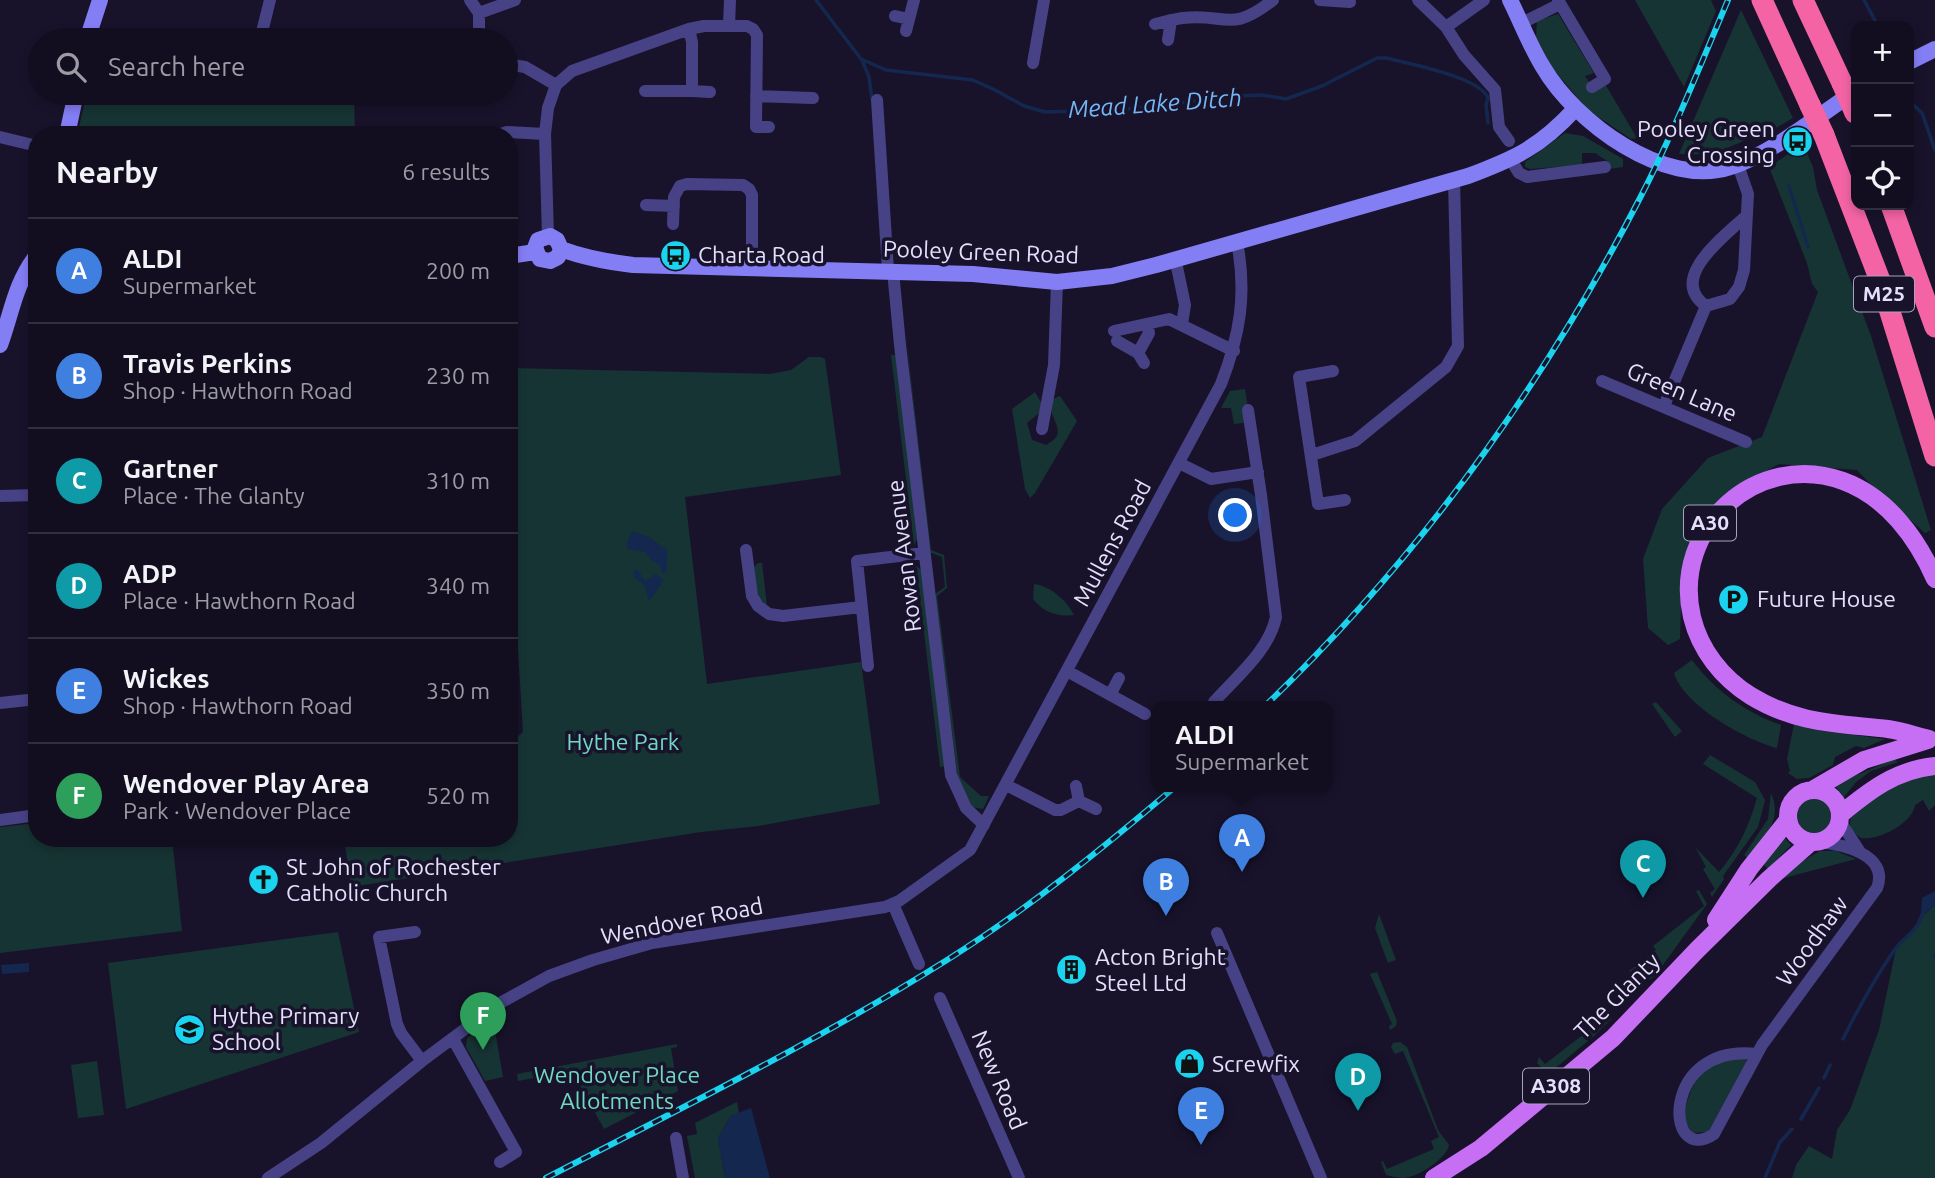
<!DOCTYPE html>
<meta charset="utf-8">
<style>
body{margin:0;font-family:Ubuntu,sans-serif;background:#1b1729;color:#f1f3f6}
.controls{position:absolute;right:21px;top:21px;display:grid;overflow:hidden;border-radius:14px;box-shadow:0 4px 10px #0003}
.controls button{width:63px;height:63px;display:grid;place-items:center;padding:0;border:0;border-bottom:2px solid #312e3e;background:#120e20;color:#f1f3f6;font:35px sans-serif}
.you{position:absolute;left:1236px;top:516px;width:24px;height:24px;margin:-18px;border:5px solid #fff;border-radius:50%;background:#1a73e8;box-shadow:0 0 0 10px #1a73e833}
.badge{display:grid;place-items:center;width:46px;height:46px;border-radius:50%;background:#1ad3ee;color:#fff;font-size:23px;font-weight:700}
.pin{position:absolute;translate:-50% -58px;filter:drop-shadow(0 2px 4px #0008)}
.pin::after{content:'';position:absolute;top:37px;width:24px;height:21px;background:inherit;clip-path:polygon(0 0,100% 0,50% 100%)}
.popup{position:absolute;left:1151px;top:701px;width:182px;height:91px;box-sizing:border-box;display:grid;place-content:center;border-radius:14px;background:#120e20;filter:drop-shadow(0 2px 5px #0005);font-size:23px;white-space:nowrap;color:#9c9ca5}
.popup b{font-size:26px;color:#f1f3f6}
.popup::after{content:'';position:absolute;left:50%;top:100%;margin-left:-14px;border:14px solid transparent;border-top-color:#120e20}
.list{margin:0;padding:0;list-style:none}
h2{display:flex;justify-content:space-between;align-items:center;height:91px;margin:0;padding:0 28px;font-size:30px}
h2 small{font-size:23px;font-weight:400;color:#9c9ca5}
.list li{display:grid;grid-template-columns:46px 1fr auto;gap:21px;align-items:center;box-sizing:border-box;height:105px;padding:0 28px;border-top:2px solid #312e3e}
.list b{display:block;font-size:26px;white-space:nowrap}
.list p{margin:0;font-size:23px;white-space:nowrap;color:#9c9ca5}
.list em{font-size:23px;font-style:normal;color:#9c9ca5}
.icon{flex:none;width:38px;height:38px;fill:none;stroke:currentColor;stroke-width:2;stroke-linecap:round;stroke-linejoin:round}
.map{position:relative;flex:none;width:1935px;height:1178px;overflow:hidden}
.search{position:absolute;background:#120e20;box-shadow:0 4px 10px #0003;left:28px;top:28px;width:490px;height:77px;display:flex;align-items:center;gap:18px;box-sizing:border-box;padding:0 24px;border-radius:38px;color:#9c9ca5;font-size:26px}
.panel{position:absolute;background:#120e20;box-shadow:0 4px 10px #0003;left:28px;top:126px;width:490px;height:721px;border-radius:28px}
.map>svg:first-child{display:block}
.green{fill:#173434}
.water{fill:#14284f}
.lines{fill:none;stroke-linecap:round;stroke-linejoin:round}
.stream{stroke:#14284f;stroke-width:3.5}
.street{stroke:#474286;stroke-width:12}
.secondary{stroke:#847ef5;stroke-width:16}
.primary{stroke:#c66ff4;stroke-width:18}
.highway{stroke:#f464a5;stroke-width:21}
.rail-casing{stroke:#1ad3ee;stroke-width:6}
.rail{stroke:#18132b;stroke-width:3.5;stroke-dasharray:10;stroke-linecap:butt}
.highway-bridge{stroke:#f464a5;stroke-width:21}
.labels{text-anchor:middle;stroke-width:7;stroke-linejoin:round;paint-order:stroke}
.shield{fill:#18132b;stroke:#a7a2be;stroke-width:2}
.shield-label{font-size:21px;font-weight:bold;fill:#e4dffd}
.poi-label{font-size:23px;fill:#e4dffd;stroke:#18132b;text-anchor:start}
.street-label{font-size:23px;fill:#e4dffd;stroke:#18132b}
.park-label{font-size:23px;fill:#6fd9c2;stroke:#18132b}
.water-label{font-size:24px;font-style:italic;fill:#75b6f5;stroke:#18132b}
</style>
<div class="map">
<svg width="1935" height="1178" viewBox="0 0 1935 1178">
<rect width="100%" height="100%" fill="#18132b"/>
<path class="green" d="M1635,0H1711L1716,11L1684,87Z
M1741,10L1793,118L1764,135L1763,131C1729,148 1717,156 1679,154Z
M1558,14L1594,73L1585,76L1595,91L1605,84L1637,138L1631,139L1588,110L1553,69L1536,37L1537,21Z
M87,93H354L355,135H77Z
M1565,133L1583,136L1623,159V167L1609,169L1607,161L1595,153H1582V165L1530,169L1525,167V162Z
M1803,144L1813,167L1817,190L1871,336L1931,530L1925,533L1875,489L1857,470L1779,464L1726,493L1698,524L1682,571L1680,639L1668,645L1648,628L1643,559L1662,509L1708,458L1762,437L1818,292L1812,284L1807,263L1769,167Z
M904,319L931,550L944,555L947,588L937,596L960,777L981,796H989L983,809L972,807L958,780L935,594L945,587L942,557L929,552Z
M891,355H897L917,539L914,545Z
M809,357H821L825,359L841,475L685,497L707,684L861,662L880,804L758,826L701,832L351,887L344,838H509V744L523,732L509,500V368L770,374L791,370Z
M1245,389L1250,422L1234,424L1231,408H1221L1230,391Z
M1035,392L1042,404L1039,413L1027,423L1032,440L1046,445C1062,436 1059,431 1053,416C1050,411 1052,404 1053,399L1060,396L1077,421L1035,493L1030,498L1025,489L1012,409Z
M758,563H762L767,606L756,595L754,567Z
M916,565L921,570L946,766L940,767Z
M1034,584C1051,586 1067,601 1074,615C1058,617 1044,613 1033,599Z
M1692,660C1715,691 1745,712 1781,725L1777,748C1746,740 1683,705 1674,673Z
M1656,702L1682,731L1675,737L1652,704Z
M1794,724L1822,731L1885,739L1864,748L1856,746L1835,757L1833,765L1809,778L1797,779L1788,773L1790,771L1787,759Z
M1710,755L1755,782L1765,800L1758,827L1723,876L1724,879L1712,897L1710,893L1715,889L1703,869L1706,867L1695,847L1719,872C1738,850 1749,826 1757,798L1703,764Z
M1894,759L1898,762L1871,771L1856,782L1844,797L1834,785Z
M1935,772V805L1929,811L1923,800L1915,805C1913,823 1878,841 1861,838C1853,833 1848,826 1851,817L1883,788Z
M1771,793C1783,820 1765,837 1748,858L1744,855L1768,819Z
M1795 816a18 18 0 1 1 36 0a18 18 0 1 1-36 0Z
M37,823V838H172L182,931L0,953V827Z
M1783,836L1791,845L1768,869L1761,862Z
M1820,851H1836L1856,859L1780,879L1794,866Z
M1699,890L1707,904L1655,976L1649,980L1639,982L1629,971L1656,950L1653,946L1704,906L1696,891Z
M1935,905V1178H1792L1796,1165L1809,1146L1832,1159L1837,1130L1850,1110L1879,1030L1897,944L1914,929L1921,913L1925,914Z
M1379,914L1396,960L1388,963L1375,928Z
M338,932L359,1032L126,1109L108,963Z
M1377,972L1397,1021L1396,1026L1390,1030L1389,1026L1392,1024L1370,974Z
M1603,1008L1611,1013L1610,1016L1612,1018L1591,1039L1586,1032L1605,1017L1600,1010Z
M493,1019L503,1077L485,1081L466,1047L467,1038Z
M1584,1034L1589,1040L1553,1070L1545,1072L1537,1063L1539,1057L1545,1064Z
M1400,1042L1407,1047L1438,1130L1449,1145C1446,1159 1418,1177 1404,1178C1398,1178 1392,1176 1386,1175L1381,1162L1383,1161L1387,1169L1434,1149L1431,1141L1439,1137L1403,1051L1395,1054L1391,1047L1393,1043Z
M677,1044V1047L671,1048L678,1091L604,1129L572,1071L518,1081L517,1074Z
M1744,1057L1747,1061L1710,1129L1707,1132L1693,1133L1684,1121C1686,1099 1694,1072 1716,1063C1724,1059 1735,1059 1744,1057Z
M97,1061L104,1115L78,1118L71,1065Z
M737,1102L739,1113L731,1116L718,1138L725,1178H695L687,1136L697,1134L695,1123Z"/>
<path class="water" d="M633,531L649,537L668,551L666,573L663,574L659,564L653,562L645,552L627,549L628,539Z
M634,570H638L645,581L656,574L664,580L649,602L645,586L633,576Z
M1935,891V905L1924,914L1921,913L1922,898Z
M29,963V972L2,974L1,965Z
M751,1108L770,1178H725L718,1138L731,1116Z"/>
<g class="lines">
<path class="stream" d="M816,0L861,59L886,70L973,80L995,90L1024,106L1045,112L1118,110L1239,96L1262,95L1286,99L1322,86L1377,58H1386C1409,64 1480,77 1488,98L1486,105L1488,123
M1864,0L1878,26
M862,60L869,77L872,99
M1909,101L1922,113L1935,150
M1789,186L1808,247
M1935,955V957
M1843,1039C1858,1009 1874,980 1893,952C1905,934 1915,936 1923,913
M1824,1078L1830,1065
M1801,1119L1819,1088
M1765,1178L1780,1142L1792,1129"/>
<path class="street" d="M470,0L479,13L515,0
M1320,0L1350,2
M1418,0L1446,27
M1484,0L1446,27L1464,55L1495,90L1499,127L1509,141
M1558,0L1605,79L1592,87
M479,13V31L482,40
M895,16L909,19
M1522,23L1560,4
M1155,24C1164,22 1174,19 1183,18C1227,13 1230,34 1273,0
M729,26L730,0
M906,31L914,0
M260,40L270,0
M1168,40L1171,20
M1033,63L1044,0
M506,64L525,67L556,85
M645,91H692V42L689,29
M692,91L710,92
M756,96L813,98
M877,100L888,270
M498,135L507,132L545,134
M0,137L37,146
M1511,160L1519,173L1527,177L1605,167
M1738,165L1748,194L1744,270L1739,287L1730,299L1706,306C1667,278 1724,237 1746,216
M646,205L674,206
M673,224L674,197L680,186L687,184L743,185L749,189L752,195V268
M509,233H511
M548,236L545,134L548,108L556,85L572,71L689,29L704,26H747L753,29L757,35L756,127H769
M1177,267L1185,305L1182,324
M893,271L900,345L951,775L966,808L984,825
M1114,331L1169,319L1234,351
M1117,341L1138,353L1144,363
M1138,353L1149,333L1147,324
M1333,371L1299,377L1318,504L1345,500
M1602,381L1746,442
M1664,406L1706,306
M1042,429L1054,365L1057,282
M1312,455L1355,441L1446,367L1458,346L1454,180
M1179,463L1211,479L1258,472
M0,496L37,495
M746,550L752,596L758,606L769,614L783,616L861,607
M868,666L857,561L924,553
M1067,671L1145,714
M1110,695L1119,678
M0,703L37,699
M1218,706L1214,702C1236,677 1269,651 1276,617L1261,495L1248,410
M1006,785L1055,810H1061L1079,801L1096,809
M1076,786L1079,801
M0,820L37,815
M1840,821L1860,852
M893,904L919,964
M415,932L379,937L397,1024L401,1033L422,1061
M1217,933L1321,1178
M940,998L1019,1178
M453,1039L516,1152L500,1162
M1757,1054C1660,1042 1664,1168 1714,1134L1762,1045L1877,888C1890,854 1841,844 1818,842
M676,1138L683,1178
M268,1178L321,1143L422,1061L500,1003L549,976L593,960L652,943L885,907L899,901L970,850L1221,384C1240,335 1247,294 1237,242"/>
<path class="secondary" d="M1510,0C1521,22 1530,46 1543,67C1575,122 1665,189 1731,167C1771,154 1818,116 1854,92
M87,40L100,0
M1909,62L1935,49
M67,135L76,93
M561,249L558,257L550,261L540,259L535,248L538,240L550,236L557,240L561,249C585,258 608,262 633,265L973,274L1057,282L1112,276L1156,265L1468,176C1516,158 1540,147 1575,109
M509,256L535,252
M0,345C12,312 15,283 37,255"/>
<path class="primary" d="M1929,739C1916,736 1902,731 1888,729C1837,723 1797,724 1751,696C1722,678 1700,650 1692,617C1671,528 1757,450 1843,481C1887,497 1917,538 1935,579
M1814,789L1864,760L1928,740
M1788 816a26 26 0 1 1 52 0a26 26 0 1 1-52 0Z
M1841,814C1870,790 1896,770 1935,766
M1716,920L1749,869L1788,820
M1434,1178L1481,1148L1613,1038L1697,950L1769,879L1811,842"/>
<path class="highway" d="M1762,0L1810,105
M1803,0L1842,83
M1824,135L1881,283L1935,456
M1891,205L1935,327"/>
<defs>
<path id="rail" d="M1265,706C1418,559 1543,386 1640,198C1673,134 1700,66 1728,0
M546,1178C681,1108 818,1041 947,960C1028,909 1103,848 1176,786"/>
</defs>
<use href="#rail" class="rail-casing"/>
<use href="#rail" class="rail"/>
<path class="highway-bridge" d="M1842,83L1855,113
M1810,105L1824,135"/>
</g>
<defs>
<symbol id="bus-disc" viewBox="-11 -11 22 22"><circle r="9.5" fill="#1ad3ee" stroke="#18132b"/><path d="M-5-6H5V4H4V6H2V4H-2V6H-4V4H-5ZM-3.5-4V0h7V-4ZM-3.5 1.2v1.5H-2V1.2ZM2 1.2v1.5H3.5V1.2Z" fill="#111"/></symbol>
<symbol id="parking-disc" viewBox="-11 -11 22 22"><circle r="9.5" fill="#1ad3ee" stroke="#18132b"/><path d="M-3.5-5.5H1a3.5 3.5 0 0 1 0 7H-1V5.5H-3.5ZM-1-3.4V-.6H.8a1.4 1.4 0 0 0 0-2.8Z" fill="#111"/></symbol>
<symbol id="church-disc" viewBox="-11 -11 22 22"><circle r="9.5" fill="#1ad3ee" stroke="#18132b"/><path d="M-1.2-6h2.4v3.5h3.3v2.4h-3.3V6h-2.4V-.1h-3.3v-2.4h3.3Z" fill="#111"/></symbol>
<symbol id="building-disc" viewBox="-11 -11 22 22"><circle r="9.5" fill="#1ad3ee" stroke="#18132b"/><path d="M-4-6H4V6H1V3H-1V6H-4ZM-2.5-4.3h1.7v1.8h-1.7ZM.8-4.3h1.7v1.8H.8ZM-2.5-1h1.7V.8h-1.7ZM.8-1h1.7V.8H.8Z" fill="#111"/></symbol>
<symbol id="school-disc" viewBox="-11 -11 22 22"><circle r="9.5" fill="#1ad3ee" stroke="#18132b"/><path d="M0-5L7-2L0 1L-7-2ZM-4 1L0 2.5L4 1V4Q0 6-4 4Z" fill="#111"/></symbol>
<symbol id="shop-disc" viewBox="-11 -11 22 22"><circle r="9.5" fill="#1ad3ee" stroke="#18132b"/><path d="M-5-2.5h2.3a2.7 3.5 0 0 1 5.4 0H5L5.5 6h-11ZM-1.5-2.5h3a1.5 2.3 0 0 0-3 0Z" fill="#111"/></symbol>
</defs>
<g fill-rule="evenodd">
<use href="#bus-disc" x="1780" y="124" width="35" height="35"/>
<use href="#bus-disc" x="658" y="238" width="35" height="35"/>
<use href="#parking-disc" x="1716" y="582" width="35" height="35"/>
<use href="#church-disc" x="246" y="862" width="35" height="35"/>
<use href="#building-disc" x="1054" y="952" width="35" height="35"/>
<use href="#school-disc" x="172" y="1012" width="35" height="35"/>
<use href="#shop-disc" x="1172" y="1046" width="35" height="35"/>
</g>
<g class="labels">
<g class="shield">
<rect x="1854" y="276.5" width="60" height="35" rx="5"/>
<rect x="1684" y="505.5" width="52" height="35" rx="5"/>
<rect x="1523" y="1068.5" width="66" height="35" rx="5"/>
</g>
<g class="shield-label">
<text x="1884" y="301">M25</text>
<text x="1710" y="530">A30</text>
<text x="1556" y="1093">A308</text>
</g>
<g class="poi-label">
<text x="1775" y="137" text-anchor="end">Pooley Green<tspan x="1775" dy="26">Crossing</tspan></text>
<text x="698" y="263">Charta Road</text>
<text x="1757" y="607">Future House</text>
<text x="286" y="875">St John of Rochester<tspan x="286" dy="26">Catholic Church</tspan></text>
<text x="1095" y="965">Acton Bright<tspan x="1095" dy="26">Steel Ltd</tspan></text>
<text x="212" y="1024">Hythe Primary<tspan x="212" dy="26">School</tspan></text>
<text x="1212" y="1072">Screwfix</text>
</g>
<g class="street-label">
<text transform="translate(981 252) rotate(2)" y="8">Pooley Green Road</text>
<text transform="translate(1682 392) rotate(23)" y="8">Green Lane</text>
<text transform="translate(1112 543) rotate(-62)" y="8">Mullens Road</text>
<text transform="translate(904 556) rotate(-97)" y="8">Rowan Avenue</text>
<text transform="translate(682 921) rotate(-11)" y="8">Wendover Road</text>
<text transform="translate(1812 941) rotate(-54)" y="8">Woodhaw</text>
<text transform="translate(1617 996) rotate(-45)" y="8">The Glanty</text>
<text transform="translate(999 1080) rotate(67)" y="8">New Road</text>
</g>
<g class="park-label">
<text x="623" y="750">Hythe Park</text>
<text x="617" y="1083">Wendover Place<tspan x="617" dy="26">Allotments</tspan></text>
</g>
<g class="water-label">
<text transform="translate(1155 104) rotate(-4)" y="8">Mead Lake Ditch</text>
</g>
</g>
</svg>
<div class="controls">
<button>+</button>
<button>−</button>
<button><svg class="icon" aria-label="locate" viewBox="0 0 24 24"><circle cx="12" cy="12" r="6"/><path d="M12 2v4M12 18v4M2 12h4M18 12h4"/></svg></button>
</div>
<div class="you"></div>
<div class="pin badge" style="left:1242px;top:872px;background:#3f7fe0">A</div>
<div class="popup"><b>ALDI</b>Supermarket</div>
<div class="pin badge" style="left:1166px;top:916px;background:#3f7fe0">B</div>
<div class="pin badge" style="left:1643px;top:898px;background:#0f9aa8">C</div>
<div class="pin badge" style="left:1358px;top:1111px;background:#0f9aa8">D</div>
<div class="pin badge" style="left:1201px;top:1145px;background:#3f7fe0">E</div>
<div class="pin badge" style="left:483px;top:1050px;background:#2e9e5b">F</div>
<div class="search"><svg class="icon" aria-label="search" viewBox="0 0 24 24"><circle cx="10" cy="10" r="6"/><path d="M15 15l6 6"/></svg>Search here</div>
<section class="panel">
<h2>Nearby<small>6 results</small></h2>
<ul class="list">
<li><span class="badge" style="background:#3f7fe0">A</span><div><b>ALDI</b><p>Supermarket</p></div><em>200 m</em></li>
<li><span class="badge" style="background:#3f7fe0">B</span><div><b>Travis Perkins</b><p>Shop · Hawthorn Road</p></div><em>230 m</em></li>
<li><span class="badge" style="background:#0f9aa8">C</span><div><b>Gartner</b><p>Place · The Glanty</p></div><em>310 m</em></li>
<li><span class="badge" style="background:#0f9aa8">D</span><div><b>ADP</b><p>Place · Hawthorn Road</p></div><em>340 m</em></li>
<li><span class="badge" style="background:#3f7fe0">E</span><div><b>Wickes</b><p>Shop · Hawthorn Road</p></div><em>350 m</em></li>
<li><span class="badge" style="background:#2e9e5b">F</span><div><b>Wendover Play Area</b><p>Park · Wendover Place</p></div><em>520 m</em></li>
</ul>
</section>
</div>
